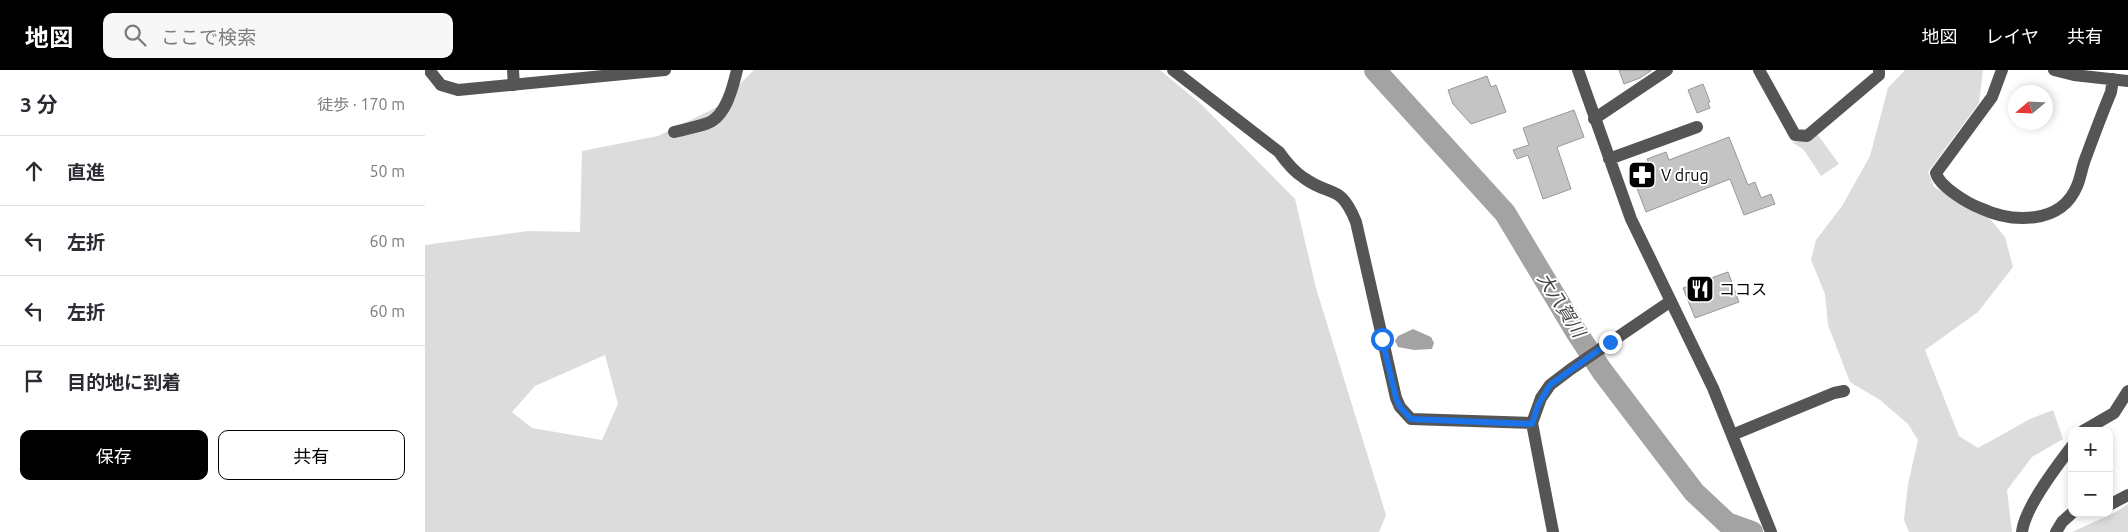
<!DOCTYPE html>
<html lang="ja">
<meta charset="utf-8">
<style>
body{margin:0;font-family:Ubuntu,"Noto Sans JP",sans-serif;background:#f7f7f7;color:#2b2b33}
.controls{position:absolute;right:15px;bottom:15px;display:grid;overflow:hidden;border-radius:10px;box-shadow:0 2px 8px #0003}
.controls button{width:45px;height:45px;display:grid;place-items:center;padding:0;border:0;border-bottom:1px solid #e1e1e2;background:#fff;color:#2b2b33;font:25px sans-serif}
.compass{position:absolute;left:1583px;top:15px;width:45px;height:45px;border-radius:50%;background:#fff;box-shadow:0 2px 8px #0003;rotate:251deg}
.stop{position:absolute;width:15px;height:15px;margin:-11px;border:4px solid #1a73e8;border-radius:50%;background:#fff}
.stop.end{background:#1a73e8;border-color:#fff;box-shadow:0 1px 5px #0008}
.list{margin:0;padding:0;list-style:none}
h2{display:flex;justify-content:space-between;align-items:center;height:65px;margin:0;padding:0 20px;font-size:21px}
h2 small{font-size:16px;font-weight:400;color:#7c7c81}
.list li{display:grid;grid-template-columns:32px 1fr auto;gap:15px;align-items:center;box-sizing:border-box;height:70px;padding:0 20px;border-top:1px solid #e1e1e2}
.list b{display:block;font-size:19px;white-space:nowrap}
.list em{font-size:16px;font-style:normal;color:#7c7c81}
.actions{display:flex;gap:10px;padding:15px 20px}
.actions a{flex:1;padding:11px 0;border:1px solid #000;border-radius:10px;text-align:center;font-size:18px;color:#000}
.actions .main{background:#000;color:#fff}
.icon{flex:none;width:28px;height:28px;fill:none;stroke:currentColor;stroke-width:2;stroke-linecap:round;stroke-linejoin:round}
.map{position:relative;flex:none;width:1703px;height:462px;overflow:hidden}
header{display:flex;align-items:center;gap:30px;box-sizing:border-box;height:70px;padding:0 25px;background:#000;color:#fff}
header strong{font-size:24px}
nav{display:flex;gap:28px;margin-inline-start:auto;font-size:18px}
.search{width:350px;height:45px;background:#f7f7f7;display:flex;align-items:center;gap:12px;box-sizing:border-box;padding:0 18px;border-radius:10px;color:#7c7c81;font-size:19px}
main{display:flex}
aside{flex:1;background:#fff}
.map>svg:first-child{display:block}
.green{fill:#dcdcdc;fill-rule:evenodd}
.water{fill:#a3a3a3}
.lines{fill:none;stroke-linecap:round;stroke-linejoin:round}
.river{stroke:#a3a3a3;stroke-width:22}
.building{fill:#c4c4c4;stroke:#999}
.minor{stroke:#555;stroke-width:12}
.route{stroke:#1a73e8;stroke-width:6}
.labels{text-anchor:middle;stroke-width:4;stroke-linejoin:round;paint-order:stroke}
.poi-label{font-size:16px;fill:#000;stroke:#fff;text-anchor:start}
.water-label{font-size:18px;font-style:italic;fill:#444;stroke:#fff}
</style>
<header>
<strong>地図</strong>
<div class="search"><svg class="icon" aria-label="search" viewBox="0 0 24 24"><circle cx="10" cy="10" r="6"/><path d="M15 15l6 6"/></svg>ここで検索</div>
<nav><a>地図</a><a>レイヤ</a><a>共有</a></nav>
</header>
<main>
<aside>
<h2>3 分<small>徒歩 · 170 m</small></h2>
<ul class="list">
<li><svg class="icon" aria-label="ahead" viewBox="0 0 24 24"><path d="M12 20V5M6 11l6-6 6 6"/></svg><div><b>直進</b></div><em>50 m</em></li>
<li><svg class="icon" aria-label="left" viewBox="0 0 24 24"><path d="M17 20v-9H6M10 6l-5 5 5 5"/></svg><div><b>左折</b></div><em>60 m</em></li>
<li><svg class="icon" aria-label="left" viewBox="0 0 24 24"><path d="M17 20v-9H6M10 6l-5 5 5 5"/></svg><div><b>左折</b></div><em>60 m</em></li>
<li><svg class="icon" aria-label="arrive" viewBox="0 0 24 24"><path d="M6 21V4h12l-3 4 3 4H6"/></svg><div><b>目的地に到着</b></div></li>
</ul>
<div class="actions"><a class="main">保存</a><a>共有</a></div>
</aside>
<div class="map">
<svg width="1703" height="462" viewBox="0 0 1703 462">
<rect width="100%" height="100%" fill="#fff"/>
<path class="green" d="M329,0H735L776,34L870,129L891,218L961,445L954,462H0V175L103,161L155,162L157,81L233,66L292,37ZM180,285L193,334L177,370L107,358L87,342L110,316Z
M1480,0H1558L1554,33L1503,102L1509,117L1566,150L1580,167L1588,197L1553,242L1500,280L1534,366L1553,378L1605,349L1628,340L1638,369L1607,387L1582,420L1587,462H1484L1479,450L1483,414L1493,370L1483,354L1455,330L1425,312L1403,255L1400,224L1386,190L1391,170L1417,136L1445,86L1463,18Z
M1393,65L1414,94L1396,106L1379,80L1367,72L1383,71Z
M1703,434V462H1647L1691,442Z"/>
<path class="water" d="M988,259L1006,267L1009,273L1007,279L989,280L973,277L970,271L973,266Z"/>
<g class="lines">
<path class="river" d="M950,0L1080,143L1152,263L1177,301L1269,422L1302,453L1327,462"/>
</g>
<path class="building" d="M1194,0H1227L1215,8L1199,14Z
M1062,6L1066,17L1071,15L1081,42L1046,54L1028,34L1023,20Z
M1278,14L1285,32L1283,33L1285,38L1272,43L1263,20Z
M1149,40L1159,67L1132,77L1146,119L1118,129L1103,85L1092,89L1088,80L1104,75L1098,58Z
M1304,67L1323,115L1330,112L1336,128L1346,124L1350,134L1319,145L1305,109L1221,142L1205,100L1224,93L1222,89L1241,82L1244,90Z
M1303,202L1314,232L1270,248L1258,218Z"/>
<g class="lines">
<path class="minor" d="M4,0L16,15L33,20L240,0
M88,0L89,15
M748,0L854,82C861,92 868,101 879,108C907,128 915,113 931,152L971,328L975,337L986,349L1107,353
M1153,0L1206,149L1288,318L1346,462
M1334,0L1370,65L1382,66L1454,5V0
M1577,0L1567,27L1511,103C1514,116 1542,133 1555,138C1587,153 1636,155 1652,116C1656,107 1657,96 1661,87C1669,65 1677,44 1686,22L1688,9
M1629,0L1649,5L1703,11
M1169,49L1242,0
M249,62C260,59 272,57 283,53C301,46 308,17 312,0
M1184,89L1272,57
M1658,361L1689,343L1703,321
M1307,365L1409,323L1419,321
M1684,435L1703,425
M1128,462L1107,353L1116,328L1125,315L1146,299L1246,231
M1597,462C1600,437 1632,396 1647,376
M1631,462L1637,452L1647,443"/>
</g>
<g class="lines">
<path class="route" d="M957,269L971,328L975,337L986,349L1107,354L1113,335L1125,315L1185,272"/>
</g>
<defs>
<symbol id="pharmacy-square" viewBox="-11 -11 22 22"><rect x="-9" y="-9" width="18" height="18" rx="4" fill="#000" stroke="#fff"/><path d="M-2-6h4v4h4v4h-4v4h-4v-4h-4v-4h4Z" fill="#fff"/></symbol>
<symbol id="restaurant-square" viewBox="-11 -11 22 22"><rect x="-9" y="-9" width="18" height="18" rx="4" fill="#000" stroke="#fff"/><path d="M-5-6h1v4h1v-4h1v4h1v-4h1v5L-1.5 .5V6h-2V.5L-5-1ZM5-6V6H3V1.5H1.5Q1.5-4 5-6Z" fill="#fff"/></symbol>
</defs>
<g fill-rule="evenodd">
<use href="#pharmacy-square" x="1201" y="89" width="32" height="32"/>
<use href="#restaurant-square" x="1259" y="203" width="32" height="32"/>
</g>
<g class="labels">
<g class="poi-label">
<text x="1236" y="111">V drug</text>
<text x="1294" y="225">ココス</text>
</g>
<g class="water-label">
<text transform="translate(1136 235) rotate(58)" y="6">大八賀川</text>
</g>
</g>
</svg>
<div class="controls">
<button>+</button>
<button>−</button>
</div>
<svg class="compass" viewBox="-18 -18 36 36"><path d="M0-13l5 13h-10z" fill="#e53935"/><path d="M0 13l5-13h-10z" fill="#7c7c81"/></svg>
<div class="stop" style="left:957px;top:269px"></div>
<div class="stop end" style="left:1185px;top:272px"></div>
</div>
</main>
